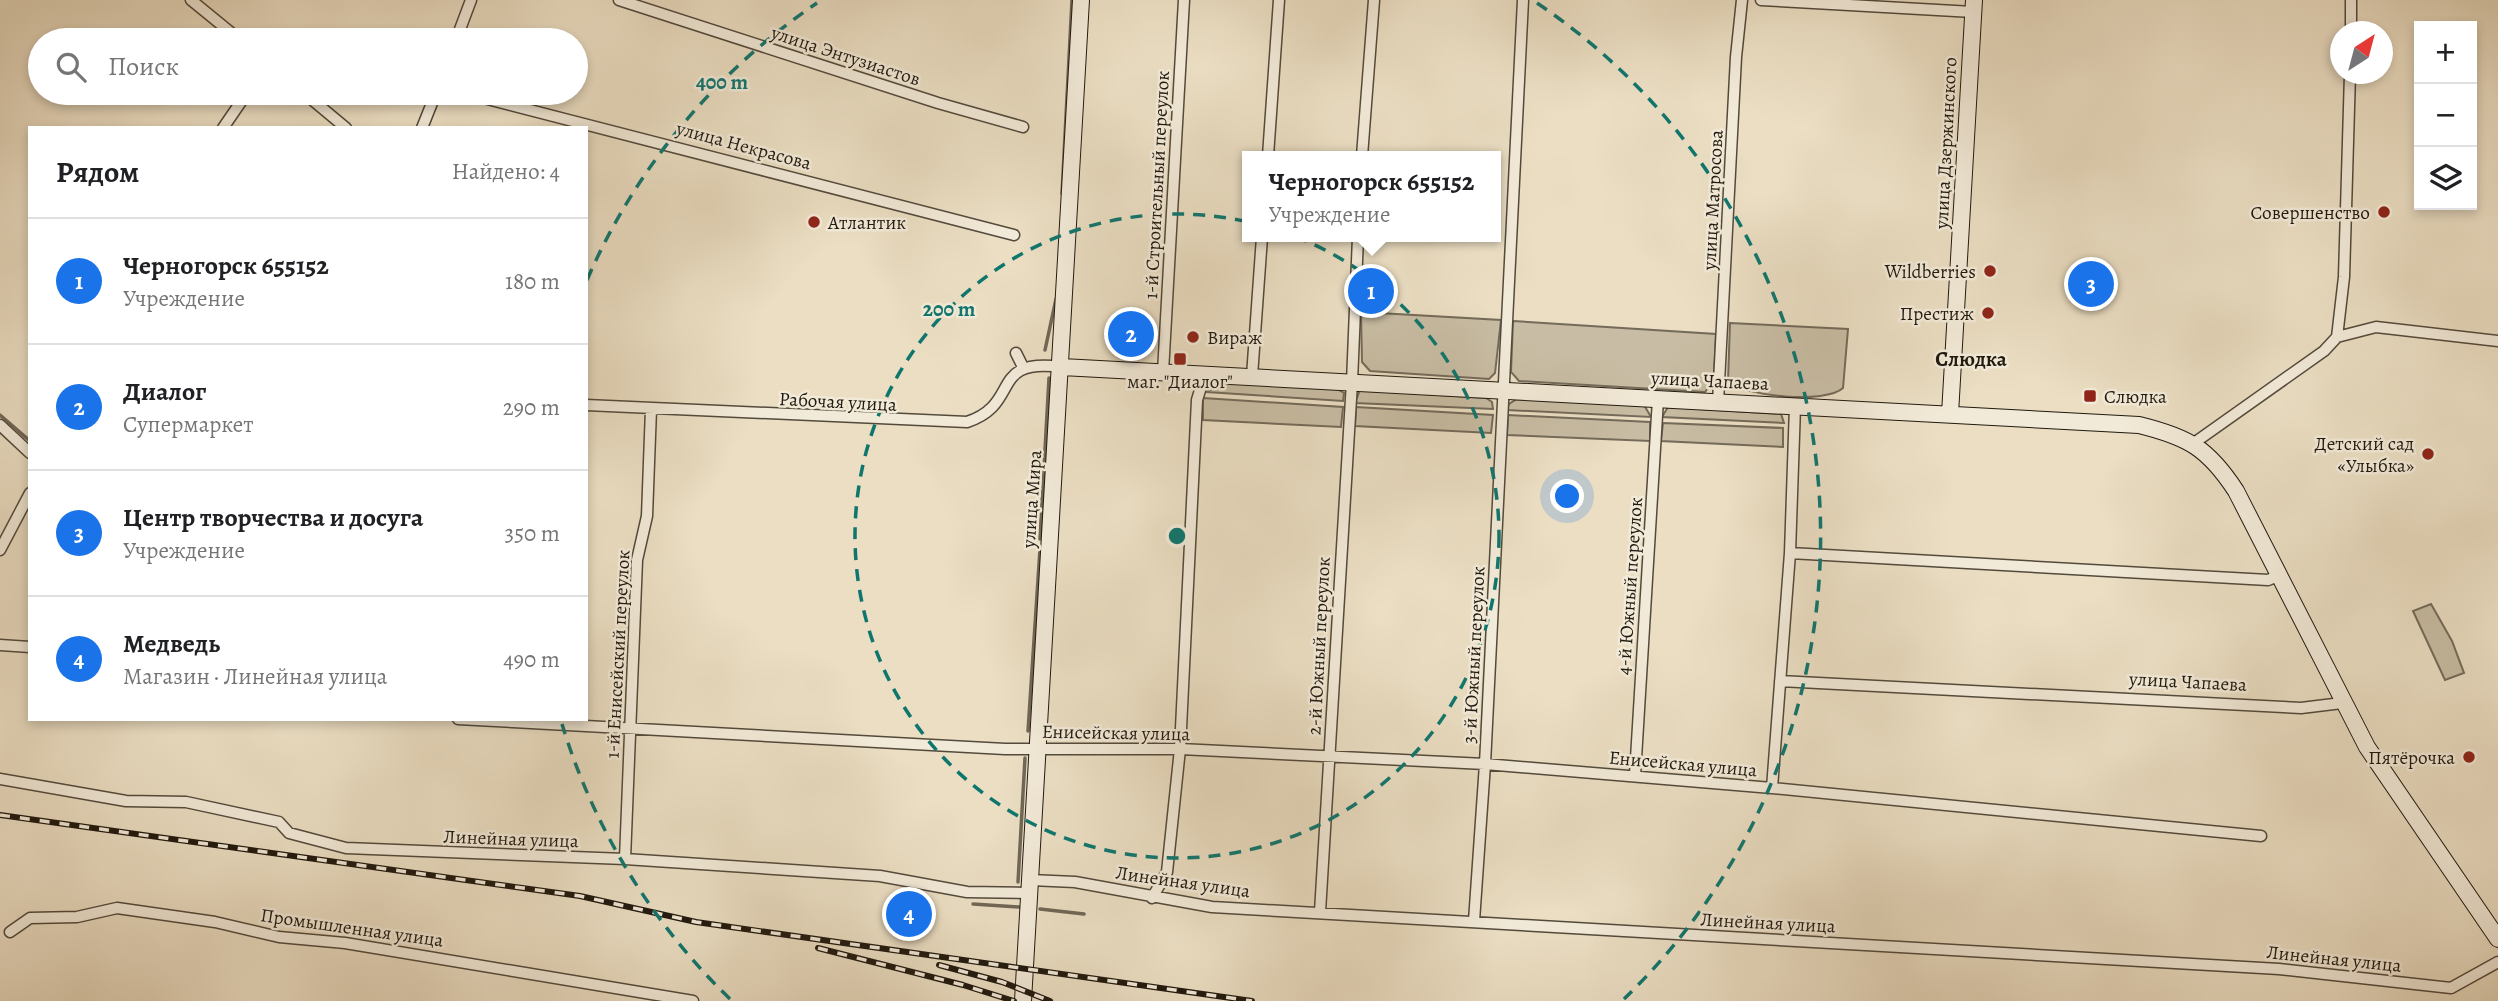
<!DOCTYPE html>
<html lang="ru">
<meta charset="utf-8">
<style>
body{margin:0;font-family:Alegreya,serif;background:#f2f2f2;color:#202124}
.controls{position:absolute;right:21px;top:21px;display:grid;overflow:hidden;border-radius:0px;box-shadow:0 4px 10px #0003}
.controls button{width:63px;height:63px;display:grid;place-items:center;padding:0;border:0;border-bottom:2px solid #e0e0e0;background:#fff;color:#202124;font:35px sans-serif}
.compass{position:absolute;left:2330px;top:21px;width:63px;height:63px;border-radius:50%;background:#fff;box-shadow:0 4px 10px #0003;rotate:36deg}
.you{position:absolute;left:1568px;top:497px;width:24px;height:24px;margin:-18px;border:5px solid #fff;border-radius:50%;background:#1a73e8;box-shadow:0 0 0 10px #1a73e833}
.badge{display:grid;place-items:center;width:46px;height:46px;border-radius:50%;background:#1a73e8;color:#fff;font-size:23px;font-weight:700}
.pin{position:absolute;translate:-50% -50%;border:4px solid #fff;box-shadow:0 2px 7px #0006}
.popup{position:absolute;left:1242px;top:151px;width:259px;height:91px;box-sizing:border-box;display:grid;place-content:center;border-radius:0px;background:#fff;filter:drop-shadow(0 2px 5px #0005);font-size:23px;white-space:nowrap;color:#757577}
.popup b{font-size:26px;color:#202124}
.popup::after{content:'';position:absolute;left:50%;top:100%;margin-left:-14px;border:14px solid transparent;border-top-color:#fff}
.list{margin:0;padding:0;list-style:none}
h2{display:flex;justify-content:space-between;align-items:center;height:91px;margin:0;padding:0 28px;font-size:30px}
h2 small{font-size:23px;font-weight:400;color:#757577}
.list li{display:grid;grid-template-columns:46px 1fr auto;gap:21px;align-items:center;box-sizing:border-box;height:126px;padding:0 28px;border-top:2px solid #e0e0e0}
.list b{display:block;font-size:26px;white-space:nowrap}
.list p{margin:0;font-size:23px;white-space:nowrap;color:#757577}
.list em{font-size:23px;font-style:normal;color:#757577}
.icon{flex:none;width:38px;height:38px;fill:none;stroke:currentColor;stroke-width:2;stroke-linecap:round;stroke-linejoin:round}
.map{position:relative;flex:none;width:2498px;height:1001px;overflow:hidden}
.search{position:absolute;background:#fff;box-shadow:0 4px 10px #0003;left:28px;top:28px;width:560px;height:77px;display:flex;align-items:center;gap:18px;box-sizing:border-box;padding:0 24px;border-radius:38px;color:#757577;font-size:26px}
.panel{position:absolute;background:#fff;box-shadow:0 4px 10px #0003;left:28px;top:126px;width:560px;height:595px;border-radius:0px}
.map>svg:first-child{display:block}
.green{fill:#c8bda4;stroke:#746b5a;stroke-width:2}
.lines{fill:none;stroke-linecap:round;stroke-linejoin:round}
.stream{stroke:#706756;stroke-width:3.5}
.street-casing{stroke:#534a3c;stroke-width:13}
.secondary-casing{stroke:#20190f;stroke-width:18}
.street{stroke:#f2ead8;stroke-width:10}
.secondary{stroke:#f2ead8;stroke-width:16}
.rail-casing{stroke:#20190f;stroke-width:6}
.rail{stroke:#f2ead8;stroke-width:3.5;stroke-dasharray:10;stroke-linecap:butt}
.ring{fill:none;stroke:#0f766e;stroke-width:3.5;stroke-dasharray:12 9}
.poi-dot{fill:#8f2418;stroke:#f2ead8;stroke-width:2.5}
.labels{text-anchor:middle;stroke-width:5;stroke-linejoin:round;paint-order:stroke}
.street-label{font-size:19px;fill:#20190f;stroke:#f2ead8}
.poi-label{font-size:19px;fill:#20190f;stroke:#f2ead8;text-anchor:end}
.neighbourhood-label{font-size:21px;font-weight:bold;fill:#20190f;stroke:#f2ead8}
.centre{fill:#0f766e;stroke:#f2ead8;stroke-width:3.5}
.ring-label{font-size:21px;text-anchor:middle;font-weight:bold;fill:#0f766e;stroke:#f2ead8;stroke-width:5;stroke-linejoin:round;paint-order:stroke}
</style>
<div class="map">
<svg width="2498" height="1001" viewBox="0 0 2498 1001">
<rect width="100%" height="100%" fill="#ebdec3"/>
<filter id="stains"><feTurbulence type="fractalNoise" baseFrequency=".00286" numOctaves="4"/><feColorMatrix values="0 0 0 0 .2 0 0 0 0 .09 0 0 0 0 .02 0 0 0 .5 -.17"/></filter>
<radialGradient id="worn" r=".72"><stop offset=".6" stop-color="#630" stop-opacity="0"/><stop offset="1" stop-color="#630" stop-opacity=".3"/></radialGradient>
<path class="green" d="M1361,312L1501,320L1495,373L1489,379L1370,371L1362,362Z
M1513,321L1716,334L1714,375L1711,384L1705,392L1519,381L1511,372Z
M1730,323L1848,329L1843,388C1826,404 1745,397 1728,381Z
M1226,382L1337,389L1344,393L1343,401L1206,392Z
M1360,390L1486,398L1492,402L1493,409L1355,403Z
M1203,398L1343,407L1341,427L1203,420Z
M1517,399L1644,405L1651,417L1507,410L1509,404Z
M1356,407L1493,415L1491,433L1355,426Z
M1668,407L1781,414L1784,423L1662,417Z
M1508,415L1650,422V441L1507,435Z
M1663,423L1783,428V447L1661,441Z
M2431,604L2452,641L2464,673L2445,680L2413,611Z"/>
<g class="lines">
<path class="stream" d="M1062,194L1072,0
M1045,350L1056,299
M0,415L30,441
M1040,539L1049,378
M1028,731L1040,549
M1018,882L1025,758
M973,904L1019,907
M1040,909L1084,914"/>
<defs>
<path id="street" d="M191,0L240,40
M619,0L938,103L1023,127
M1761,0L1973,12
M2351,32V0
M456,40L471,0
M304,93L346,128
M464,93L1014,235
M223,128L247,93
M422,128L436,93
M1268,156L1279,0
M1362,156L1374,0
M2337,337L2344,277L2350,74
M1016,353L1023,367
M1163,372L1184,0
M1252,376L1262,237
M1718,402L1736,57L1742,0
M586,405L967,422C1022,404 988,357 1062,367
M0,425L30,453
M2194,443L2324,351L2337,337L2376,327L2498,341
M0,550L30,493
M1790,553L2268,580L2278,576
M0,645L30,647
M1780,681L2301,708L2342,703
M458,719L1005,749H1180L1485,764L1772,788L2261,836
M1635,775L1658,399
M0,779L126,801L186,802L279,822L289,833L346,848L625,859L880,876L967,892L1029,893
M1772,788L1790,553L1795,406
M625,859L637,560L647,516L651,409
M1030,880L1075,882L1212,907L2279,969L2451,988L2498,962
M1152,898L1167,872L1180,749L1197,400L1205,374
M1320,912L1352,382L1358,237
M1474,921L1485,764L1523,0
M10,932L30,918L77,917L117,908L215,922L279,937L345,943L693,1001"/>
<path id="secondary" d="M1062,367L2139,425C2188,437 2208,448 2236,491L2367,747L2498,939
M1950,414L1974,0
M1023,1001L1081,0"/>
</defs>
<use href="#street" class="street-casing"/>
<use href="#secondary" class="secondary-casing"/>
<use href="#street" class="street"/>
<use href="#secondary" class="secondary"/>
<defs>
<path id="rail" d="M0,815L580,896L696,922L1252,1001
M818,948L963,985L1014,1001
M939,965L1002,982L1050,1001"/>
</defs>
<use href="#rail" class="rail-casing"/>
<use href="#rail" class="rail"/>
</g>
<g class="ring">
<circle cx="1177" cy="536" r="322"/>
<path d="M730 999A643 643 0 0 1 562 724M587 280A643 643 0 0 1 817 3M1537 3A643 643 0 0 1 1624 999"/>
</g>
<g class="poi-dot">
<circle cx="2384" cy="212" r="7"/>
<circle cx="814" cy="222" r="7"/>
<circle cx="1990" cy="271" r="7"/>
<circle cx="1988" cy="313" r="7"/>
<circle cx="1193" cy="337" r="7"/>
<rect x="1173" y="352" width="14" height="14" rx="3.5"/>
<rect x="2083" y="389" width="14" height="14" rx="3.5"/>
<circle cx="2428" cy="454" r="7"/>
<circle cx="2469" cy="757" r="7"/>
</g>
<g class="labels">
<g class="street-label">
<text transform="translate(846 55) rotate(18)" y="7">улица Энтузиастов</text>
<text transform="translate(1945 143) rotate(-87)" y="7">улица Дзержинского</text>
<text transform="translate(744 145) rotate(15)" y="7">улица Некрасова</text>
<text transform="translate(1156 185) rotate(-87)" y="7">1-й Строительный переулок</text>
<text transform="translate(1712 200) rotate(-87)" y="7">улица Матросова</text>
<text transform="translate(1710 380) rotate(3)" y="7">улица Чапаева</text>
<text transform="translate(838 401) rotate(3)" y="7">Рабочая улица</text>
<text transform="translate(1031 499) rotate(-86)" y="7">улица Мира</text>
<text transform="translate(1629 586) rotate(-86)" y="7">4-й Южный переулок</text>
<text transform="translate(1318 646) rotate(-87)" y="7">2-й Южный переулок</text>
<text transform="translate(617 654) rotate(-87)" y="7">1-й Енисейский переулок</text>
<text transform="translate(1473 655) rotate(-87)" y="7">3-й Южный переулок</text>
<text transform="translate(2188 681) rotate(3)" y="7">улица Чапаева</text>
<text transform="translate(1116 732) rotate(1)" y="7">Енисейская улица</text>
<text transform="translate(1683 763) rotate(5)" y="7">Енисейская улица</text>
<text transform="translate(511 838) rotate(2)" y="7">Линейная улица</text>
<text transform="translate(1183 881) rotate(8)" y="7">Линейная улица</text>
<text transform="translate(1768 922) rotate(3)" y="7">Линейная улица</text>
<text transform="translate(352 927) rotate(8)" y="7">Промышленная улица</text>
<text transform="translate(2334 958) rotate(6)" y="7">Линейная улица</text>
</g>
<g class="poi-label">
<text x="2370" y="219">Совершенство</text>
<text x="828" y="229" text-anchor="start">Атлантик</text>
<text x="1976" y="278">Wildberries</text>
<text x="1974" y="320">Престиж</text>
<text x="1207" y="344" text-anchor="start">Вираж</text>
<text x="1180" y="388" text-anchor="middle">маг. "Диалог"</text>
<text x="2104" y="403" text-anchor="start">Слюдка</text>
<text x="2414" y="450">Детский сад<tspan x="2414" dy="22">«Улыбка»</tspan></text>
<text x="2455" y="764">Пятёрочка</text>
</g>
<g class="neighbourhood-label">
<text x="1971" y="366">Слюдка</text>
</g>
</g>
<circle cx="1177" cy="536" r="10" class="centre"/>
<g class="ring-label">
<text x="722" y="89">400 m</text>
<text x="949" y="316">200 m</text>
</g>
<rect width="100%" height="100%" filter="url(#stains)"/>
<rect width="100%" height="100%" fill="url(#worn)"/>
</svg>
<div class="controls">
<button>+</button>
<button>−</button>
<button><svg class="icon" aria-label="layers" viewBox="0 0 24 24"><path d="M12 4l9 5-9 5-9-5zM3 14l9 5 9-5"/></svg></button>
</div>
<svg class="compass" viewBox="-18 -18 36 36"><path d="M0-13l5 13h-10z" fill="#e53935"/><path d="M0 13l5-13h-10z" fill="#757577"/></svg>
<div class="you"></div>
<div class="pin badge" style="left:1371px;top:291px">1</div>
<div class="popup"><b>Черногорск 655152</b>Учреждение</div>
<div class="pin badge" style="left:1131px;top:334px">2</div>
<div class="pin badge" style="left:2091px;top:284px">3</div>
<div class="pin badge" style="left:909px;top:914px">4</div>
<div class="search"><svg class="icon" aria-label="search" viewBox="0 0 24 24"><circle cx="10" cy="10" r="6"/><path d="M15 15l6 6"/></svg>Поиск</div>
<section class="panel">
<h2>Рядом<small>Найдено: 4</small></h2>
<ul class="list">
<li><span class="badge">1</span><div><b>Черногорск 655152</b><p>Учреждение</p></div><em>180 m</em></li>
<li><span class="badge">2</span><div><b>Диалог</b><p>Супермаркет</p></div><em>290 m</em></li>
<li><span class="badge">3</span><div><b>Центр творчества и досуга</b><p>Учреждение</p></div><em>350 m</em></li>
<li><span class="badge">4</span><div><b>Медведь</b><p>Магазин · Линейная улица</p></div><em>490 m</em></li>
</ul>
</section>
</div>
